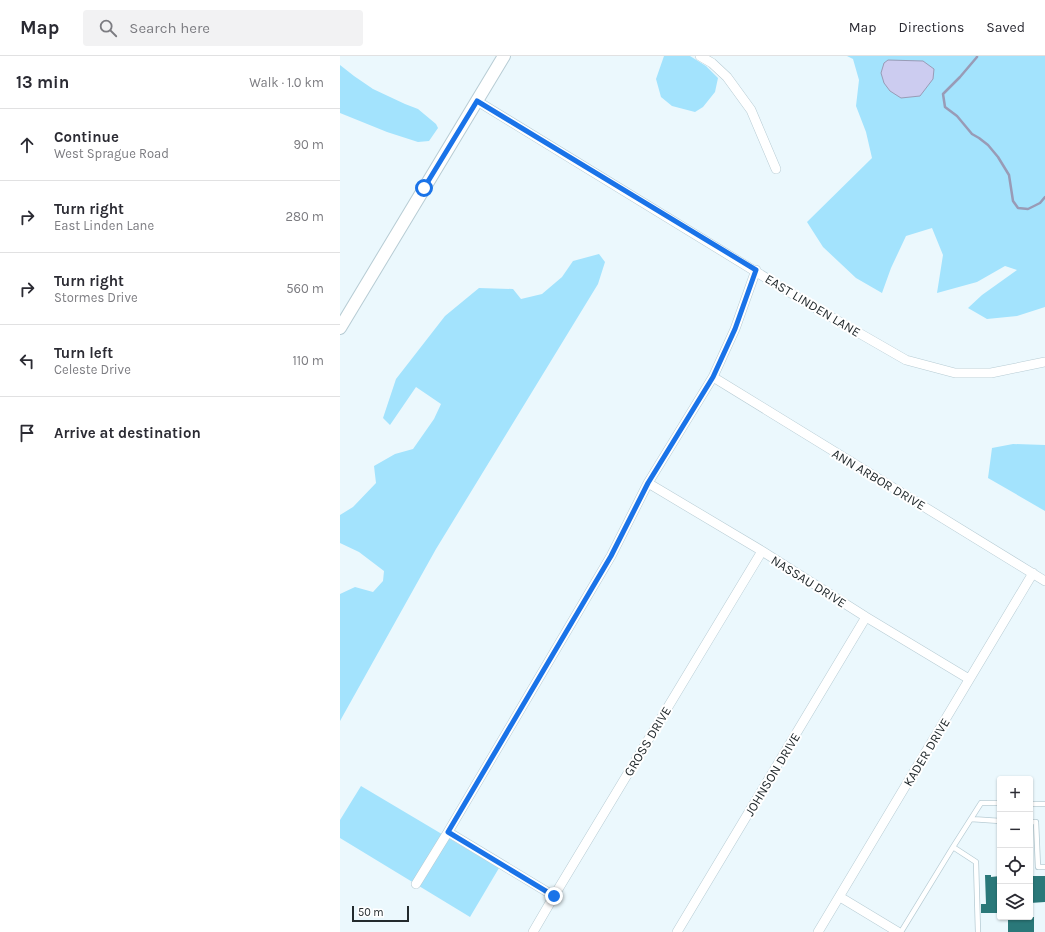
<!DOCTYPE html>
<meta charset="utf-8">
<style>
body{margin:0;font-family:Karla,sans-serif;background:#f2f2f3;color:#2b2b33}
.controls{position:absolute;right:12px;bottom:12px;display:grid;overflow:hidden;border-radius:4px;box-shadow:0 1px 3px #0004}
.controls button{width:36px;height:36px;display:grid;place-items:center;padding:0;border:0;border-bottom:1px solid #e1e1e2;background:#fff;color:#2b2b33;font:20px sans-serif}
.scale{position:absolute;left:12px;bottom:10px;width:57px;box-sizing:border-box;padding-left:4px;border:2px solid #222a2d;border-top:0;font-size:11px;line-height:14px;white-space:nowrap;color:#222a2d;-webkit-text-stroke:3px #fff;paint-order:stroke}
.stop{position:absolute;width:12px;height:12px;margin:-9px;border:3px solid #1a73e8;border-radius:50%;background:#fff}
.stop.end{background:#1a73e8;border-color:#fff;box-shadow:0 1px 4px #0008}
.list{margin:0;padding:0;list-style:none}
h2{display:flex;justify-content:space-between;align-items:center;height:52px;margin:0;padding:0 16px;font-size:17px}
h2 small{font-size:13px;font-weight:400;color:#7c7c81}
.list li{display:grid;grid-template-columns:26px 1fr auto;gap:12px;align-items:center;box-sizing:border-box;height:72px;padding:0 16px;border-top:1px solid #e1e1e2}
.list b{display:block;font-size:15px;white-space:nowrap}
.list p{margin:0;font-size:13px;white-space:nowrap;color:#7c7c81}
.list em{font-size:13px;font-style:normal;color:#7c7c81}
.icon{flex:none;width:22px;height:22px;fill:none;stroke:currentColor;stroke-width:2;stroke-linecap:round;stroke-linejoin:round}
.map{position:relative;flex:none;width:705px;height:876px;overflow:hidden}
header{display:flex;align-items:center;gap:24px;box-sizing:border-box;height:56px;padding:0 20px;background:#fff;border-bottom:1px solid #e1e1e2}
header strong{font-size:19px}
nav{display:flex;gap:22px;margin-inline-start:auto;font-size:14px}
.search{width:280px;height:36px;background:#f2f2f3;display:flex;align-items:center;gap:10px;box-sizing:border-box;padding:0 14px;border-radius:4px;color:#7c7c81;font-size:15px}
main{display:flex}
aside{flex:1;background:#fff}
.map>svg:first-child{display:block}
.green{fill:#a3e3fd}
.water{fill:#ccccf0;stroke:#999bb6}
.lines{fill:none;stroke-linecap:round;stroke-linejoin:round}
.stream{stroke:#999bb6;stroke-width:2.5}
.building{fill:#2a7879}
.lane-casing{stroke:#b7ccd4;stroke-width:6}
.street-casing{stroke:#b7ccd4;stroke-width:10}
.secondary-casing{stroke:#b7ccd4;stroke-width:14}
.lane{stroke:#fff;stroke-width:4.5}
.street{stroke:#fff;stroke-width:9}
.secondary{stroke:#fff;stroke-width:12}
.route{stroke:#1a73e8;stroke-width:5}
.labels{text-anchor:middle;stroke-width:4;stroke-linejoin:round;paint-order:stroke}
.street-label{font-size:13px;fill:#222a2d;stroke:#fff}
</style>
<header>
<strong>Map</strong>
<div class="search"><svg class="icon" aria-label="search" viewBox="0 0 24 24"><circle cx="10" cy="10" r="6"/><path d="M15 15l6 6"/></svg>Search here</div>
<nav><a>Map</a><a>Directions</a><a>Saved</a></nav>
</header>
<main>
<aside>
<h2>13 min<small>Walk · 1.0 km</small></h2>
<ul class="list">
<li><svg class="icon" aria-label="ahead" viewBox="0 0 24 24"><path d="M12 20V5M6 11l6-6 6 6"/></svg><div><b>Continue</b><p>West Sprague Road</p></div><em>90 m</em></li>
<li><svg class="icon" aria-label="right" viewBox="0 0 24 24"><path d="M7 20v-9h11M14 6l5 5-5 5"/></svg><div><b>Turn right</b><p>East Linden Lane</p></div><em>280 m</em></li>
<li><svg class="icon" aria-label="right" viewBox="0 0 24 24"><path d="M7 20v-9h11M14 6l5 5-5 5"/></svg><div><b>Turn right</b><p>Stormes Drive</p></div><em>560 m</em></li>
<li><svg class="icon" aria-label="left" viewBox="0 0 24 24"><path d="M17 20v-9H6M10 6l-5 5 5 5"/></svg><div><b>Turn left</b><p>Celeste Drive</p></div><em>110 m</em></li>
<li><svg class="icon" aria-label="arrive" viewBox="0 0 24 24"><path d="M6 21V4h12l-3 4 3 4H6"/></svg><div><b>Arrive at destination</b></div></li>
</ul>
</aside>
<div class="map">
<svg width="705" height="876" viewBox="0 0 705 876">
<rect width="100%" height="100%" fill="#ebf8fd"/>
<path class="green" d="M324,0H350L366,10L378,22L375,36L363,51L355,56L332,50L321,41L316,23Z
M507,0H705V251L677,260L647,263L628,252L642,239L677,214L665,210L637,226L597,237L603,199L592,172L566,180L551,212L542,237L516,222L483,191L467,166L532,102L526,76L516,50L519,24L513,3Z
M0,9L14,20L33,33L65,48L78,53L96,68L98,72L89,85L78,86L47,76L0,57Z
M259,198L265,206L258,228L96,493L0,665V538L15,531L33,536L43,525L44,515L19,496L0,487V459L13,451L36,427L34,410L55,398L73,393L94,363L101,348L76,331L50,369L43,362L56,323L105,260L139,232L173,233L181,243L202,238L222,221L233,205Z
M673,388L705,389V455L648,422L652,392Z
M21,730L159,812L130,861L0,782V764Z"/>
<path class="water" d="M548,4L583,5L594,13L593,23L580,40L561,42L550,35L544,27L541,17L544,7Z"/>
<g class="lines">
<path class="stream" d="M637,0V1L620,21L603,38L605,51L617,60L632,78L639,82L648,89L658,101L669,119L673,145L678,152L688,153L700,147L705,141"/>
</g>
<path class="building" d="M645,819H651V821L660,820V857H641V848H646Z
M690,820H705V846L690,847Z
M668,861H694V876H668Z"/>
<g class="lines">
<defs>
<path id="lane" d="M690,748H705
M631,763L660,765
M690,766H696L698,811H705
M613,791L641,747H660
M561,876L613,791L636,806L638,876"/>
<path id="street" d="M360,0L372,7L387,21L411,54L436,113
M137,45L472,250L566,304L615,317H651L705,306
M373,321L705,525
M308,427L422,495L526,561L629,623
M108,776L214,840
M76,828L108,776L271,500L308,427L373,321L395,273L416,214
M500,841L558,876
M193,876L214,840L422,495
M337,876L526,561
M478,876L693,517"/>
<path id="secondary" d="M0,272L164,0"/>
</defs>
<use href="#lane" class="lane-casing"/>
<use href="#street" class="street-casing"/>
<use href="#secondary" class="secondary-casing"/>
<use href="#lane" class="lane"/>
<use href="#street" class="street"/>
<use href="#secondary" class="secondary"/>
</g>
<g class="lines">
<path class="route" d="M84,132L137,45L416,214L395,273L373,321L308,427L271,500L108,776L214,840"/>
</g>
<g class="labels">
<g class="street-label">
<text transform="translate(473 249) rotate(31)" y="5">EAST LINDEN LANE</text>
<text transform="translate(539 423) rotate(31)" y="5">ANN ARBOR DRIVE</text>
<text transform="translate(469 525) rotate(32)" y="5">NASSAU DRIVE</text>
<text transform="translate(307 685) rotate(-59)" y="5">GROSS DRIVE</text>
<text transform="translate(586 696) rotate(-59)" y="5">KADER DRIVE</text>
<text transform="translate(432 718) rotate(-59)" y="5">JOHNSON DRIVE</text>
</g>
</g>
</svg>
<div class="controls">
<button>+</button>
<button>−</button>
<button><svg class="icon" aria-label="locate" viewBox="0 0 24 24"><circle cx="12" cy="12" r="6"/><path d="M12 2v4M12 18v4M2 12h4M18 12h4"/></svg></button>
<button><svg class="icon" aria-label="layers" viewBox="0 0 24 24"><path d="M12 4l9 5-9 5-9-5zM3 14l9 5 9-5"/></svg></button>
</div>
<div class="scale">50 m</div>
<div class="stop" style="left:84px;top:132px"></div>
<div class="stop end" style="left:214px;top:840px"></div>
</div>
</main>
